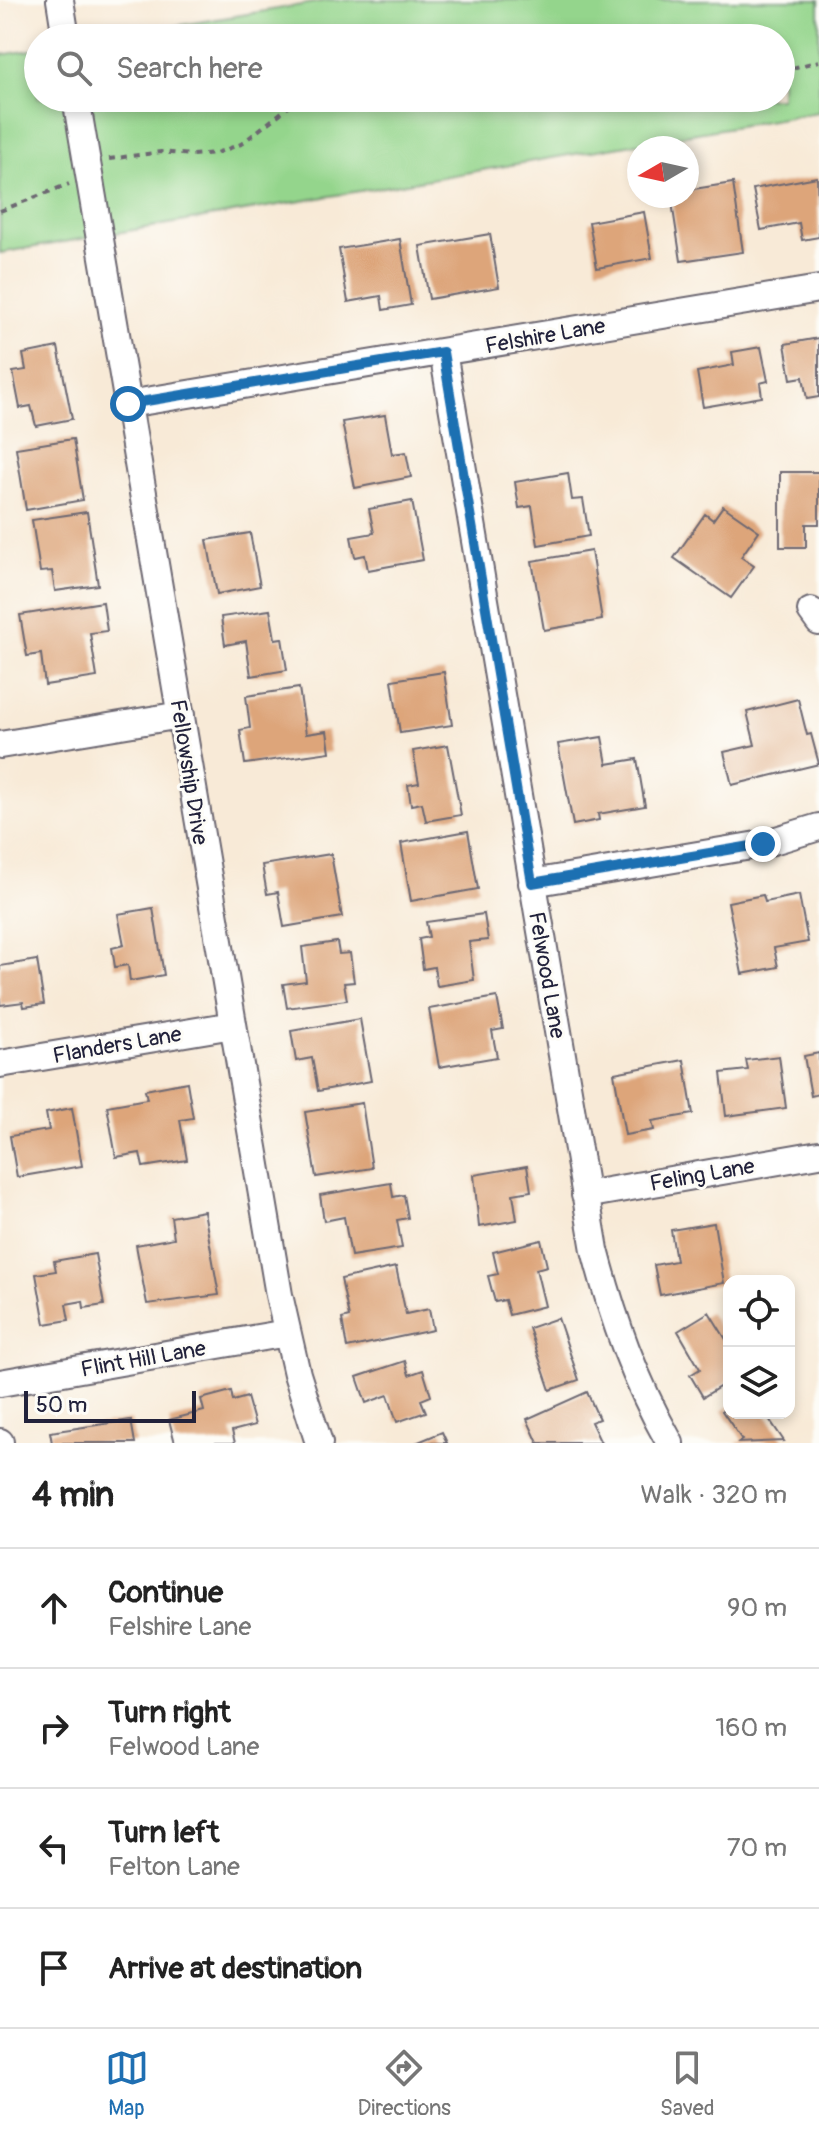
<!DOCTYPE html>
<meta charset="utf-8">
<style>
body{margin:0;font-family:Pangolin,sans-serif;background:#f6f6f6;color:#222}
.controls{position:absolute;right:24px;bottom:24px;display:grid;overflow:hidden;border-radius:16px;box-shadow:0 4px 12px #0003}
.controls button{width:72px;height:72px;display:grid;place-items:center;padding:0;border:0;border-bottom:2px solid #e0e0e0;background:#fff;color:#222;font:40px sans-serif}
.compass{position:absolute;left:627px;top:136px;width:72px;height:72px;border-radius:50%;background:#fff;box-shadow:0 4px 12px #0003;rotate:261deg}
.scale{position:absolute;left:24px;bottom:20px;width:172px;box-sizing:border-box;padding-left:8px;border:4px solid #22223b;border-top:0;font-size:22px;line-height:28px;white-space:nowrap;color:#22223b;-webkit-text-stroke:6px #fdfcf7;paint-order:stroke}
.stop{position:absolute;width:24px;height:24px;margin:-18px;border:6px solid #1f6fb2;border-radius:50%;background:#fff}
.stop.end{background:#1f6fb2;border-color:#fff;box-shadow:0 2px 8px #0008}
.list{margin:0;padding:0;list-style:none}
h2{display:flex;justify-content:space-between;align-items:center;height:104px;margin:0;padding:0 32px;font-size:34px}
h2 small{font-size:26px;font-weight:400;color:#767676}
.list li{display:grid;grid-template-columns:52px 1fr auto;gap:24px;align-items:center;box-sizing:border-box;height:120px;padding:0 32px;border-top:2px solid #e0e0e0}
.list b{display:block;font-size:30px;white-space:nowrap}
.list p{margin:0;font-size:26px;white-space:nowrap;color:#767676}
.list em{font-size:26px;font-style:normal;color:#767676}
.icon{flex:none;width:44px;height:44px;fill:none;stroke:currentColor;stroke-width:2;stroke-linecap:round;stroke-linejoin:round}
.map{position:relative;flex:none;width:819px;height:1443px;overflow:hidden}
.search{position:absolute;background:#fff;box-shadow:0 4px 12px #0003;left:24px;right:24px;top:24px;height:88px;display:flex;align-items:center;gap:20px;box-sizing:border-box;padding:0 28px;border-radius:44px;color:#767676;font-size:30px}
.sheet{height:584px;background:#fff}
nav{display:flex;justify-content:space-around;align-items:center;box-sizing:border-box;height:112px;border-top:2px solid #e0e0e0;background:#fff;font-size:22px;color:#767676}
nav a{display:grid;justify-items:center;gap:4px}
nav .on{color:#1f6fb2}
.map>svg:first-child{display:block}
.green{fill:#94d58c;stroke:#5b7c64;stroke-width:2}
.building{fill:#dda57a}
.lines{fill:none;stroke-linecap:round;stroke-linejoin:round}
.street-casing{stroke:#6d6872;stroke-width:30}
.path{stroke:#6d6872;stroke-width:4;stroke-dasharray:6 6;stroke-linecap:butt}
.street{stroke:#fff;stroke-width:26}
.route{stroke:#1f6fb2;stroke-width:10}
.labels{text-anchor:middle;stroke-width:6;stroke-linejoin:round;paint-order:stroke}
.street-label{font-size:22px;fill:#22223b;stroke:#fdfcf7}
</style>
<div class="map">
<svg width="819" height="1443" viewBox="0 0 819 1443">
<rect width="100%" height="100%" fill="#fdfcf7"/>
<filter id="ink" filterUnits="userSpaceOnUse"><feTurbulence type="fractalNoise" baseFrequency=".0125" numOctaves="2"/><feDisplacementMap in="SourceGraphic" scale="16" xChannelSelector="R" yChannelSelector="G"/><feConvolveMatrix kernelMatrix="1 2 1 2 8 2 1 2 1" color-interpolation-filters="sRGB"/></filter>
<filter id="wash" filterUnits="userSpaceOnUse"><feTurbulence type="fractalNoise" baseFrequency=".006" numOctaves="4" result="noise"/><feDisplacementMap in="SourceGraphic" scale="32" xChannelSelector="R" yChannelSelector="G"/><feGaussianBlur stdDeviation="1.8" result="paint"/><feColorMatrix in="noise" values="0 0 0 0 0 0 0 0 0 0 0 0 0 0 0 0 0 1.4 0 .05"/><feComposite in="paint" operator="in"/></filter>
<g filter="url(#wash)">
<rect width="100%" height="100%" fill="#f8ead7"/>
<path class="green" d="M331,0H819V112L0,253V55L38,49V98H781V38H104Z"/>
<g id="blocks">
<path class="building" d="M817,177L819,237L802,240L799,223L761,230L753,189Z
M733,183L743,252L681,261L671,196H687V190Z
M644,212L652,258L597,268L589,222Z
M490,234L499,287L429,299L420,246Z
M400,239L411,305L383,310L381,296L348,302L339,249Z
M819,338V397L807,399L803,377L791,379L785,344Z
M58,347L72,419L36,426L31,406L20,408L13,372L26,370L23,354Z
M761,347L768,381L760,383L762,397L703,407L697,372L734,365L732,352Z
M385,415L392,454L406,452L411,477L355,488L342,422Z
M73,439L83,500L26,510L16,448Z
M780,472H819V524H806V547H780Z
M568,473L572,500L583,499L589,536L538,545L532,506L519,508L515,482Z
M412,501L423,560L368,570L365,555L355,557L351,537L374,533L369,509Z
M723,506L759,531L741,557L754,566L731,598L674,558L705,514L713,520Z
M87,512L98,585L55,591L52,571L40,572L32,520Z
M250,533L260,586L217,594L207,540Z
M591,551L602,620L544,630L532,561Z
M103,602L107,631L90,633L97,677L45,685L41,654L27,656L20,615Z
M270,610L275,639L282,638L287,670L251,676L246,641L225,645L221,617Z
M444,672L452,725L400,733L392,680Z
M299,688L306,734L327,731L330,752L245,764L240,730L250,728L246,696Z
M798,699L807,735L811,734L819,764L732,785L724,752L755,745L747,712Z
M602,737L607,764L637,759L645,806L598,814L599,820L573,825L558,744Z
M448,745L461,815L426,821L422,803L411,805L408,785L419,783L413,751Z
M468,831L478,889L411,901L401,843Z
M331,854L342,917L284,927L278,892L267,894L262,865Z
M763,895L765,902L799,895L808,942L774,948L778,967L742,974L728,902Z
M153,908L164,975L130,981L128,965L115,967L112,948L124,945L118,914Z
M484,914L488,940L469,942L474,980L437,986L434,967L423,969L419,939L429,937L426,922Z
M337,942L339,954L350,953L354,982L344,983L347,1000L287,1008L283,984L306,981L302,947Z
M37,960L44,1004L24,1007L23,1002L0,1005V966Z
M497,997L503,1029L492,1031L497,1057L439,1067L429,1009Z
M360,1019L371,1081L318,1091L312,1058L296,1061L291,1031Z
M819,1053V1094L811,1096L804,1056Z
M779,1056L786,1108L726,1116L721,1073L748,1070L746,1060Z
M684,1060L693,1114L652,1121L654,1130L625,1135L614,1073Z
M187,1082L193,1118L180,1120L187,1160L143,1167L140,1153L116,1157L107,1106L147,1099L145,1090Z
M362,1103L372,1168L316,1177L305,1112Z
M72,1108L82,1166L17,1177L10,1136L49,1130L46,1113Z
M527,1166L531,1191L513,1194L517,1220L479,1227L474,1175Z
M391,1183L393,1197L404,1195L408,1218L397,1220L402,1248L351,1256L344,1217L324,1221L320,1195Z
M204,1211L219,1295L147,1304L136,1245L174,1238L171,1217Z
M714,1223L724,1283L660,1295L654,1265L676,1261L671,1230Z
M541,1240L547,1266L536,1269L545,1306L509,1315L505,1300L495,1302L488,1276L498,1274L493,1252Z
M95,1254L104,1305L84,1308L83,1301L66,1304L69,1320L45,1324L36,1274L56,1271L54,1261Z
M396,1267L406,1314L429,1309L433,1330L347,1348L342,1319L349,1317L341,1279Z
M709,1312L727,1341L729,1340V1381L703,1397L690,1375L700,1369L678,1331Z
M558,1318L579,1380L550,1390L529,1328Z
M405,1361L409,1375L423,1370L431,1396L421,1400L426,1412L397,1422L388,1395L366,1403L357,1377Z
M231,1391L233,1401L247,1397L255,1425L232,1431L235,1443H175L169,1420L204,1411L201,1399Z
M587,1392L599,1419L591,1422L601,1443H538L527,1419Z
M729,1406V1413H765L784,1441L737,1443L742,1440L722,1411Z
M131,1420L135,1443H52L50,1432Z
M442,1432L447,1443H416Z"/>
</g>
</g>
<g filter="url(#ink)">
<use href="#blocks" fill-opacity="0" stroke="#6d6872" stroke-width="2"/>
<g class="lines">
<defs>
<path id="street" d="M60,0L66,38
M76,98L279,1295L297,1374L319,1443
M443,352L595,1250C613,1319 635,1381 670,1443
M128,404L819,289
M811,611L819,622
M0,745L181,715
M532,883L763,844L819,827
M0,1064L233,1025
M585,1195L819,1154
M0,1383L287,1333
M0,1442V1443"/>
</defs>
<use href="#street" class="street-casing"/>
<path class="path" d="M781,71L819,61
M109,159L161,152L192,155L216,153L241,144L300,98
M0,211L69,184"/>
<use href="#street" class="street"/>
</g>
</g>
<g class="lines" filter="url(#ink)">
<path class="route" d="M128,404L443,352L532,883L763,844"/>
</g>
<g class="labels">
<g class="street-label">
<text transform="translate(545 335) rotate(-10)" y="8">Felshire Lane</text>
<text transform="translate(190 772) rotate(81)" y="8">Fellowship Drive</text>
<text transform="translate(548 975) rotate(80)" y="8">Felwood Lane</text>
<text transform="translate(117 1044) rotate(-10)" y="8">Flanders Lane</text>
<text transform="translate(702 1174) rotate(-10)" y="8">Feling Lane</text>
<text transform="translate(143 1358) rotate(-10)" y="8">Flint Hill Lane</text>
</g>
</g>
</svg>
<div class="controls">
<button><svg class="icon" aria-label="locate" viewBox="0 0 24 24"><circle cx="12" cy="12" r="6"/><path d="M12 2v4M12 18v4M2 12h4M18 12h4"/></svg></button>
<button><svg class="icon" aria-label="layers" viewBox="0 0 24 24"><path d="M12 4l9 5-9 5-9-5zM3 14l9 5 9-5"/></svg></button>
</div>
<svg class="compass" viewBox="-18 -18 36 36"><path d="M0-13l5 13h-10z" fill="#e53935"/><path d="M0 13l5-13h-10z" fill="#767676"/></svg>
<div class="scale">50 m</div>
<div class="stop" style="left:128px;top:404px"></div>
<div class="stop end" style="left:763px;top:844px"></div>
<div class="search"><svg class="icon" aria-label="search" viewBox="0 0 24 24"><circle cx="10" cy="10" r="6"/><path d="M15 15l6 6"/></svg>Search here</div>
</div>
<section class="sheet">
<h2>4 min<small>Walk · 320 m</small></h2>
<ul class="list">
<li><svg class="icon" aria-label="ahead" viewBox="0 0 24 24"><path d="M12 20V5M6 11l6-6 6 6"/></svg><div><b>Continue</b><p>Felshire Lane</p></div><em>90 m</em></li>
<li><svg class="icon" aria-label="right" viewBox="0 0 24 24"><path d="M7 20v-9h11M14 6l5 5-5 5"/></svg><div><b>Turn right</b><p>Felwood Lane</p></div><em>160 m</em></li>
<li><svg class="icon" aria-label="left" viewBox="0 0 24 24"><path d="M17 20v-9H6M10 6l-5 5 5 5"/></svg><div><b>Turn left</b><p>Felton Lane</p></div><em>70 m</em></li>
<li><svg class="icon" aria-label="arrive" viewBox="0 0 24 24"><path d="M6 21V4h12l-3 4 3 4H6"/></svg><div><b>Arrive at destination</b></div></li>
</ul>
</section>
<nav>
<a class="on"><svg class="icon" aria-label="map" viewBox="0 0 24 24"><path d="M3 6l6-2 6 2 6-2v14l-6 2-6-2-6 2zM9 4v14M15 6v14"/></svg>Map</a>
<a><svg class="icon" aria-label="directions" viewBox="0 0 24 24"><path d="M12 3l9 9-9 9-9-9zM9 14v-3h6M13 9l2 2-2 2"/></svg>Directions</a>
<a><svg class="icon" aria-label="saved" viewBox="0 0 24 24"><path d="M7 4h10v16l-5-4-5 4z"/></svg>Saved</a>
</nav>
